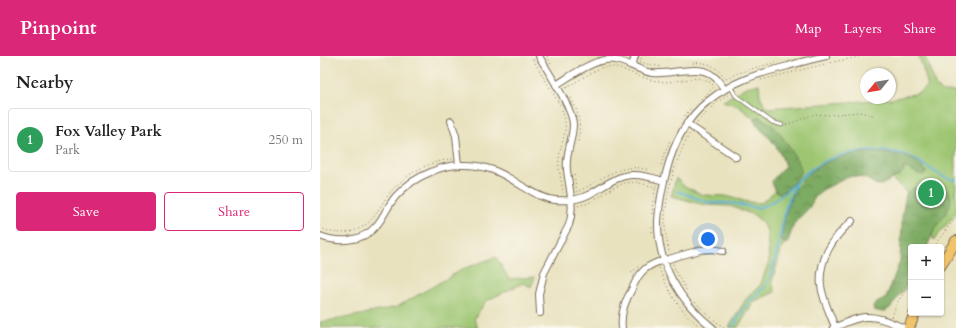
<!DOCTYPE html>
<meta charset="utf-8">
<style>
body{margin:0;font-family:Cardo,serif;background:#f2f2f2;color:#222}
.controls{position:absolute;right:12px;bottom:12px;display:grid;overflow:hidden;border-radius:4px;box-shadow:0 1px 3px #0004}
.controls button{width:36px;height:36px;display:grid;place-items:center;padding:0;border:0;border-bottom:1px solid #e0e0e0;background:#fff;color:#222;font:20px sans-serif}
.compass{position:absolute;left:540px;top:12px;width:36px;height:36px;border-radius:50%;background:#fff;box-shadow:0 1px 3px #0004;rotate:240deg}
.you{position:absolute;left:388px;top:183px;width:14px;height:14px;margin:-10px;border:3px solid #fff;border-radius:50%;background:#1a73e8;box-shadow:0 0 0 6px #1a73e833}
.badge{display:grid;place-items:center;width:26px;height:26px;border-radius:50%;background:#db2777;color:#fff;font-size:13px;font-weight:700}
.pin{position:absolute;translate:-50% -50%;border:2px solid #fff;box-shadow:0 1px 4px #0006}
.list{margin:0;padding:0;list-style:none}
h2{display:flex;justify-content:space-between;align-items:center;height:52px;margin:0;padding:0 16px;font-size:17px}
h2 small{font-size:13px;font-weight:400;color:#767676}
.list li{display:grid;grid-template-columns:26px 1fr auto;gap:12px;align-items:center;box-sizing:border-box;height:64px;margin:0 8px 8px;padding:0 8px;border:1px solid #e0e0e0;border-radius:4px}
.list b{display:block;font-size:15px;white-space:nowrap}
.list p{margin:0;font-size:13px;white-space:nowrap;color:#767676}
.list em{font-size:13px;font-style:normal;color:#767676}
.actions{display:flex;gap:8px;padding:12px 16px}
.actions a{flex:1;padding:9px 0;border:1px solid #db2777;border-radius:4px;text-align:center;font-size:14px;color:#db2777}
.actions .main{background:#db2777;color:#fff}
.map{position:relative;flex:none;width:636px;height:272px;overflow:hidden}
header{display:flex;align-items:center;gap:24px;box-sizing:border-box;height:56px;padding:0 20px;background:#db2777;color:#fff}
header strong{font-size:19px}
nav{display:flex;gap:22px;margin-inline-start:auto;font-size:14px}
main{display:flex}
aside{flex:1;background:#fff}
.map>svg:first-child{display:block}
.green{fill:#9ec672;stroke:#6c7848}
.forest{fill:url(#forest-crowns);stroke:#5c6a41}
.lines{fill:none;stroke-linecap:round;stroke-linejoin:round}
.stream{stroke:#5baed7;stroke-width:2}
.lane-casing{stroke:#786a56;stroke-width:4.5}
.street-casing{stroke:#786a56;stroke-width:8}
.primary-casing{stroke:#786a56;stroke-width:12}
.path{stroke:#786a56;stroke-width:1;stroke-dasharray:1 3;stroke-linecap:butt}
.lane{stroke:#fff;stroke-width:3}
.street{stroke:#fff;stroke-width:6}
.primary{stroke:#f1c36a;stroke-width:10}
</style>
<header>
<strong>Pinpoint</strong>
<nav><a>Map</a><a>Layers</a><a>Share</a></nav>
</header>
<main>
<aside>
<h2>Nearby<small></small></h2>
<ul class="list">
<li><span class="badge" style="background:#2e9e5b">1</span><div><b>Fox Valley Park</b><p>Park</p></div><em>250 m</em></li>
</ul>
<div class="actions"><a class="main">Save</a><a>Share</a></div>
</aside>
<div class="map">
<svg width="636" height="272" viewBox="0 0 636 272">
<defs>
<pattern id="forest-crowns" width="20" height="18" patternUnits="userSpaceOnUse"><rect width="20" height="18" fill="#7eab64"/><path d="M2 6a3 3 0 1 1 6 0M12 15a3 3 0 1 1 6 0" fill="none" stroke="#688b52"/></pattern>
</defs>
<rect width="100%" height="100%" fill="#fbf7ec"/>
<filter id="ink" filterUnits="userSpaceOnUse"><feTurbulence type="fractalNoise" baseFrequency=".025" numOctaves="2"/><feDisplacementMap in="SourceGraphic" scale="8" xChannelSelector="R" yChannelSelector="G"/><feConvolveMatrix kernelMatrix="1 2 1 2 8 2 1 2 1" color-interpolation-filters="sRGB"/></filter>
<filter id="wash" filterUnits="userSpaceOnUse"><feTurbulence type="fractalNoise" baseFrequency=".012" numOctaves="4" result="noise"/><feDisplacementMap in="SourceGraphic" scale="16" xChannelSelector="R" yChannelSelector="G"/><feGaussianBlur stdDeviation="0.9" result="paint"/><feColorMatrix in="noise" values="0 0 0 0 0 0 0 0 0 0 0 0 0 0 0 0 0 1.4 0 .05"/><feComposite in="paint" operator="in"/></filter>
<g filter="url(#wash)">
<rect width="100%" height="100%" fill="#e8e2bf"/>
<path class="green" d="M599,0H605L615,29L622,36H636V157L614,184L602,151L567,118L529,116L490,135L471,162L452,225L455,236L435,245L417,272L409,271L426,243L441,228L449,205L447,175L441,165L434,159L410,150L385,149L351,140L356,122L364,130L383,139L406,140L428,146L441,147L468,124L474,115L452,77L418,50L403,45L426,31L439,28L440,40L447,52L571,43L598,37L608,30Z
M176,201L189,223L215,221L211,231L203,227L166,245L154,263L158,272H0V266L30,261L77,251L145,212Z"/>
<path class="forest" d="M439,61C445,64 451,68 456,73C461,78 482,109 481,115C481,120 465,136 460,137C455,137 453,130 452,126C455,118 464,115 465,108C461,100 458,92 452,85C447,78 438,73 435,65L436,62Z
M548,96C566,97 597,97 606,116L605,118L603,119C596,118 591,113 584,111V114L580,119L563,128L559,129L555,128L545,122L533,120L528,121L502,134L494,143L489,152L477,164L474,168L467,188H465L462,184V180C463,171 464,162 467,153C480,112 509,101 548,96Z
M612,127C619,127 624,128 628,134C636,147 624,160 616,171C613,177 610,184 607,191H591V223L571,251L564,256L558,255L554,254L553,251L555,248L566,242L580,205L582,170V161L583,155L586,138L591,133Z"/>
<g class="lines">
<path class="stream" d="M357,135L390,147H411L437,152C456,148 470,131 484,119C505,100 536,93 563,95C574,96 584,97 593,102C606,109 621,123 636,124
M413,270L428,247L446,229L451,218L457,196L466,150L475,129"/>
</g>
</g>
<g filter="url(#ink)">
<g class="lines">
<defs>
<path id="lane" d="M410,30L416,40L423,45L452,66L462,69"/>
<path id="street" d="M219,0C228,16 252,51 253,68C253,84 245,98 247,114C249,132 255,151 249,169L224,217L219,238L220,257
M312,10L315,0
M236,29C249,21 270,6 285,4C301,1 316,14 332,17C349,19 368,11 384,15C394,18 399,25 404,33
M131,65L136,80L139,109
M367,67L373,72L416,101
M0,180C18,187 43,186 56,170C64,161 68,149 76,140C85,130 98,121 111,116C129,107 154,107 173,114C183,118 193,124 202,130C213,136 223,143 235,144C246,145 258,144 268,139C282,132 295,120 311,119C322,118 334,122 344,125
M515,271C510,258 503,244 501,230C498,204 513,181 532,165
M302,272C300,257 305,245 312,233C315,226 318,219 324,214C328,210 333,208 338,206L380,194L391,193L403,195
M393,272C360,246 337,208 338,165C339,149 342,133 346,117C353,89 365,63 388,45C413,25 437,18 468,10C480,6 493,3 506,0
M513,272C523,268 534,262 545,261C559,260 572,267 584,272"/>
<path id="primary" d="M621,209L636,185
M589,272L595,257"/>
</defs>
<use href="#lane" class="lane-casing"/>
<use href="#street" class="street-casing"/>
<use href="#primary" class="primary-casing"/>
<path class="path" d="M211,0L240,49
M227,0L231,8
M321,3L323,0
M320,5L327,8L342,11
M369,8C385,4 396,9 406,23
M406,23L418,17L459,5
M441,24L509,7L542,0
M246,32C255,27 275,13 284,11C299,8 321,24 338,25C344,26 350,26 356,25C371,24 382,17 394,30
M251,42C259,57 262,72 257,89
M381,43L395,30
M242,54C250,76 241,83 239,103C238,114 242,126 243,137
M362,63L371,52
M377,66L396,47L409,38
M466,69L495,58L509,59L539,56L553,59
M341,109L344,100L350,84
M254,119L257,136C282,124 300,105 329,114
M258,150L269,147L295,131L305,127L316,126L335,131
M332,158L333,146L336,129
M0,171C9,177 19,178 29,176C57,170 58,147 76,130C91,115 111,105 133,103
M332,171V178
M613,191L636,161
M349,195C347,186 345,177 345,167C345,139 356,102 370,77
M353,208L356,216L367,235
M339,212C349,238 360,254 381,272
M311,217L320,209
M375,246L383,254
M385,256L404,272
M572,261L577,247L591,226"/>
<use href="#lane" class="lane"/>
<use href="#street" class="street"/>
<use href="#primary" class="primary"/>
</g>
</g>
</svg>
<div class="controls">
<button>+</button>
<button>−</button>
</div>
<svg class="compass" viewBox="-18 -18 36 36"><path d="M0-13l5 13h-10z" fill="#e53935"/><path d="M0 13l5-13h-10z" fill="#767676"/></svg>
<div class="you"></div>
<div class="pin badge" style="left:611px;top:137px;background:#2e9e5b">1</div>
</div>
</main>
